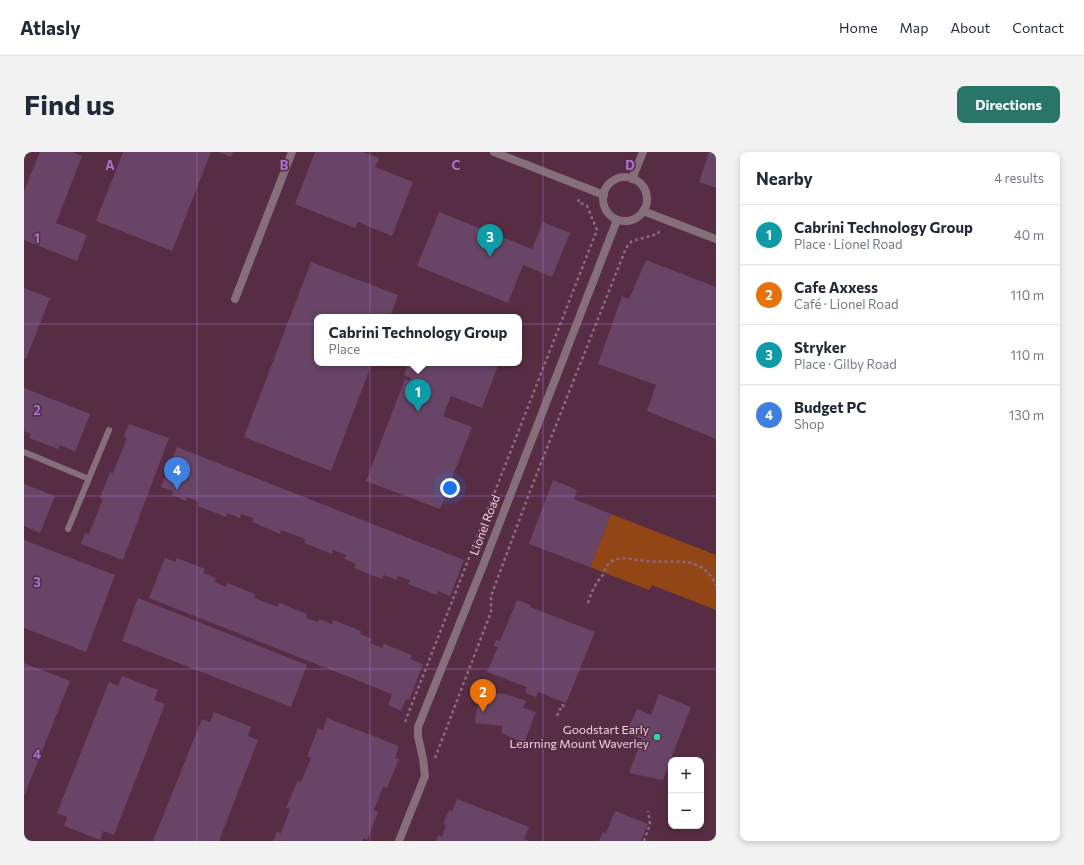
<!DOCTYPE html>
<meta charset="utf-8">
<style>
body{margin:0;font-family:Commissioner,sans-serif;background:#f2f2f3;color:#1f2937}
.controls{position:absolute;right:12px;bottom:12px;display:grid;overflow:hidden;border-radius:8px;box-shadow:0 2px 6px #0003}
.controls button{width:36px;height:36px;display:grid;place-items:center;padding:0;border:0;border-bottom:1px solid #e0e1e3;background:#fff;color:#1f2937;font:20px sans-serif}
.you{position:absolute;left:426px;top:336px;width:14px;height:14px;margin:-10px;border:3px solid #fff;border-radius:50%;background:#1a73e8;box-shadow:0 0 0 6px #1a73e833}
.badge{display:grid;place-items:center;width:26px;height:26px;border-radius:50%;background:#297669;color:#fff;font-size:13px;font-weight:700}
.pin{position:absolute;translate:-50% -33px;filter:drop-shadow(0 1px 2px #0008)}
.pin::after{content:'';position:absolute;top:21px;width:14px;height:12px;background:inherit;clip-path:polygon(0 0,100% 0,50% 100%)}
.popup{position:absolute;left:290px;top:162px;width:208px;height:52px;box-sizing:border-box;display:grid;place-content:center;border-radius:8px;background:#fff;filter:drop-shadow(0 1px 3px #0005);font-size:13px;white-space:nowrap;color:#747a83}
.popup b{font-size:15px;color:#1f2937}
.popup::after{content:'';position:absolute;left:50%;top:100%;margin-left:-8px;border:8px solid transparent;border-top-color:#fff}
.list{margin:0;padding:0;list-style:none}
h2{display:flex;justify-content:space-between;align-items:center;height:52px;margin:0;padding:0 16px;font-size:17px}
h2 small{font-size:13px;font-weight:400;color:#747a83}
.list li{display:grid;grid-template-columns:26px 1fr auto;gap:12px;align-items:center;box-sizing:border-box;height:60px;padding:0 16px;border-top:1px solid #e0e1e3}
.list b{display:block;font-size:15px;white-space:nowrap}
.list p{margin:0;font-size:13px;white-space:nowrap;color:#747a83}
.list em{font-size:13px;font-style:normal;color:#747a83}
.map{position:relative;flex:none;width:692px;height:689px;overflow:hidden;border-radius:8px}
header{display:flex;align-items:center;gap:24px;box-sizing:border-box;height:56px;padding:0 20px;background:#fff;border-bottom:1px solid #e0e1e3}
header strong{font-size:19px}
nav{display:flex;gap:22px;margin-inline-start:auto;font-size:14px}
.intro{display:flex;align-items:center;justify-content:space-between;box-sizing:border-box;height:96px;padding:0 24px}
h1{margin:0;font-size:28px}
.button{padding:10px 18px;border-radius:8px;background:#297669;color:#fff;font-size:14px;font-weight:700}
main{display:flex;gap:24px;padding:0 24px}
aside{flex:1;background:#fff;border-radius:8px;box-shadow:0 2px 6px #0003}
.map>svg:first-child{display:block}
.green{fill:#924615}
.building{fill:#684566}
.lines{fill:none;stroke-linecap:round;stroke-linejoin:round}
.path{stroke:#8f6a7d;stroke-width:2.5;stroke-dasharray:3 3;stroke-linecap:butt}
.service{stroke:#856f79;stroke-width:6}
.minor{stroke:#856f79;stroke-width:8}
.grid{fill:none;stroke:#a96fcc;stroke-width:1;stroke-opacity:0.55}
.poi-dot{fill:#36d4a7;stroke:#572d43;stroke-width:1.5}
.labels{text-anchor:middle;stroke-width:3;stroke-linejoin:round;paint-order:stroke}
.street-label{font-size:12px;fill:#efd4e0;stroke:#572d43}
.poi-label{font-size:12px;fill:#efd4e0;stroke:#572d43;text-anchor:end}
.grid-label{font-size:13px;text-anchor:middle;font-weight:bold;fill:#a96fcc;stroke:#572d43;stroke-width:3;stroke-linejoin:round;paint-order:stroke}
</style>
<header>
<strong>Atlasly</strong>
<nav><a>Home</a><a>Map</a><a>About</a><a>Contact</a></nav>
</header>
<div class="intro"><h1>Find us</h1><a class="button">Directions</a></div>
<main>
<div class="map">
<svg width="692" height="689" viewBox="0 0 692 689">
<rect width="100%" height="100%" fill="#572d43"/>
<path class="green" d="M587,362L692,403V458L628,433L625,438L566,415Z"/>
<path class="building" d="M16,0H49L58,4L32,71L63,83L53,109L0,88V39Z
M99,0H187L148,99L72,69Z
M194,0H209L207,5Z
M291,0H339L355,6L351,15L389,30L368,84L334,70L331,76L271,52Z
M685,0H692V36L675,30Z
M415,60L508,97L519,70L546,81L528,125L499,113L484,151L393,114Z
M622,108L692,135V287L623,259L632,233L574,212L598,144L605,147Z
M287,110L374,143L366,165H293V211H348L307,319L220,285Z
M0,136L26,146L2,207L0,206Z
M385,211H475L458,256L427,244L419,264L448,275L416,357L342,329L381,227L386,229L387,226L380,223Z
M0,236L66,262L51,300L36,293L34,297L5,286L7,282L0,279Z
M105,272L145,286L99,408L57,392L61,381L65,382L79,347L76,346L86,320L89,321L103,286L100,285Z
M153,295L440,408L426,444L414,439L413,443L384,432L386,428L374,424L372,428L360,423L358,427L330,416L332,412L320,407L322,403L309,398L308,402L280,391L281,387L257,378L256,382L228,370L229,366L217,362L216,366L203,361L202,365L174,354L175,350L163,345L162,349L148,343L149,339L137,335Z
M529,328L553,338L550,347L587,362L566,415L505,392Z
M0,332L31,344L16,381L0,374Z
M0,388L91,423L62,500L0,476Z
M141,406L151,410L153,406L181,417L179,421L192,426L190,430L202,435L203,431L231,442L230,446L254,455L255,451L283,462L282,466L294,470L295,467L308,472L309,468L337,479L336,482L348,487L346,491L358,496L360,492L388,503L386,507L399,512L385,548L382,547L377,559L364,553L368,542L125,446Z
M114,446L283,513L267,555L98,489Z
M493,448L507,453L506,455L571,480L542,551L514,540L512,545L501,541L503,535L463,520L474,495L470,494L472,488L476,489Z
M0,511L46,529L0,644Z
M98,524L134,538L130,548L141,552L90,683L79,679L76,688L40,674L43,665L33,661L85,530L94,534Z
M455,540L482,542L502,549L499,556L512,560L500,591L477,581L479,574L451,571Z
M635,542L667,555L639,628L605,621L618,587L602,582L613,557L627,563Z
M190,560L227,575L224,584L234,588L195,689H129L178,567L186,570Z
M303,566L375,594L371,606L375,607L363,636L359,635L350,658L354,660L343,688L339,686L338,689H249L253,680L257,681L266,657L262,656L274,628L277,630L287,606L283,605L294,576L299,578Z
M433,647L505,675L500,687L506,689H412L414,683L418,685L422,673L419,672L425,658L428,659Z
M591,659L624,672L617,689H575L579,680L582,681Z"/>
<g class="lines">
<path class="path" d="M564,451C566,445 568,439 571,434C573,429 577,426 580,421C582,416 583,411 588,409C598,404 611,408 622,409C650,412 677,401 692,433
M533,564L538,553L542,555
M381,570L573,78L563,54L554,50L556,45
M411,606L467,460V444L508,334L602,96L608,89L634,82L636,77
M620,689L626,672L624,659"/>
<path class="service" d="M0,300L65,327
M44,377L85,278"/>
<path class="minor" d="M470,0L580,43
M579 47a22 22 0 1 1 44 0a22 22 0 1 1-44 0Z
M608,27L619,0
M619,59L692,87
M211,147L268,0
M375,689L401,624L399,607L394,584V575L460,411L593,68"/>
</g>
<path class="grid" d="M173,0V689M346,0V689M519,0V689M0,172H692M0,344H692M0,517H692"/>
<circle class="poi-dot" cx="633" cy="585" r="4"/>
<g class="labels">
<g class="street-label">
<text transform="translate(461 373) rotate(-69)" y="4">Lionel Road</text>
</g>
<g class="poi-label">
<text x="625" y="582">Goodstart Early<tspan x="625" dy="14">Learning Mount Waverley</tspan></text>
</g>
</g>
<g class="grid-label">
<text x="86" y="18">A</text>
<text x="260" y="18">B</text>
<text x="432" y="18">C</text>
<text x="606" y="18">D</text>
<text x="13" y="91">1</text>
<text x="13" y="263">2</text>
<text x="13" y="435">3</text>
<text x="13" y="607">4</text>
</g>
</svg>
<div class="controls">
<button>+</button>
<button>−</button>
</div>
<div class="you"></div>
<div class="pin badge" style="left:394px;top:260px;background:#0f9aa8">1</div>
<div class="popup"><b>Cabrini Technology Group</b>Place</div>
<div class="pin badge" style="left:459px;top:560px;background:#e8710a">2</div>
<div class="pin badge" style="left:466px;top:105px;background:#0f9aa8">3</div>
<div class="pin badge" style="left:153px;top:338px;background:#3f7fe0">4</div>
</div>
<aside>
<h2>Nearby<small>4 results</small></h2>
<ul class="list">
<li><span class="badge" style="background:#0f9aa8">1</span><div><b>Cabrini Technology Group</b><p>Place · Lionel Road</p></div><em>40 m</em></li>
<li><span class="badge" style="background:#e8710a">2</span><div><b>Cafe Axxess</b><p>Café · Lionel Road</p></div><em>110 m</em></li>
<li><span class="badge" style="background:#0f9aa8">3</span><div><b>Stryker</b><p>Place · Gilby Road</p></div><em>110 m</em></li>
<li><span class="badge" style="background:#3f7fe0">4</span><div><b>Budget PC</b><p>Shop</p></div><em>130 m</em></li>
</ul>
</aside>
</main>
